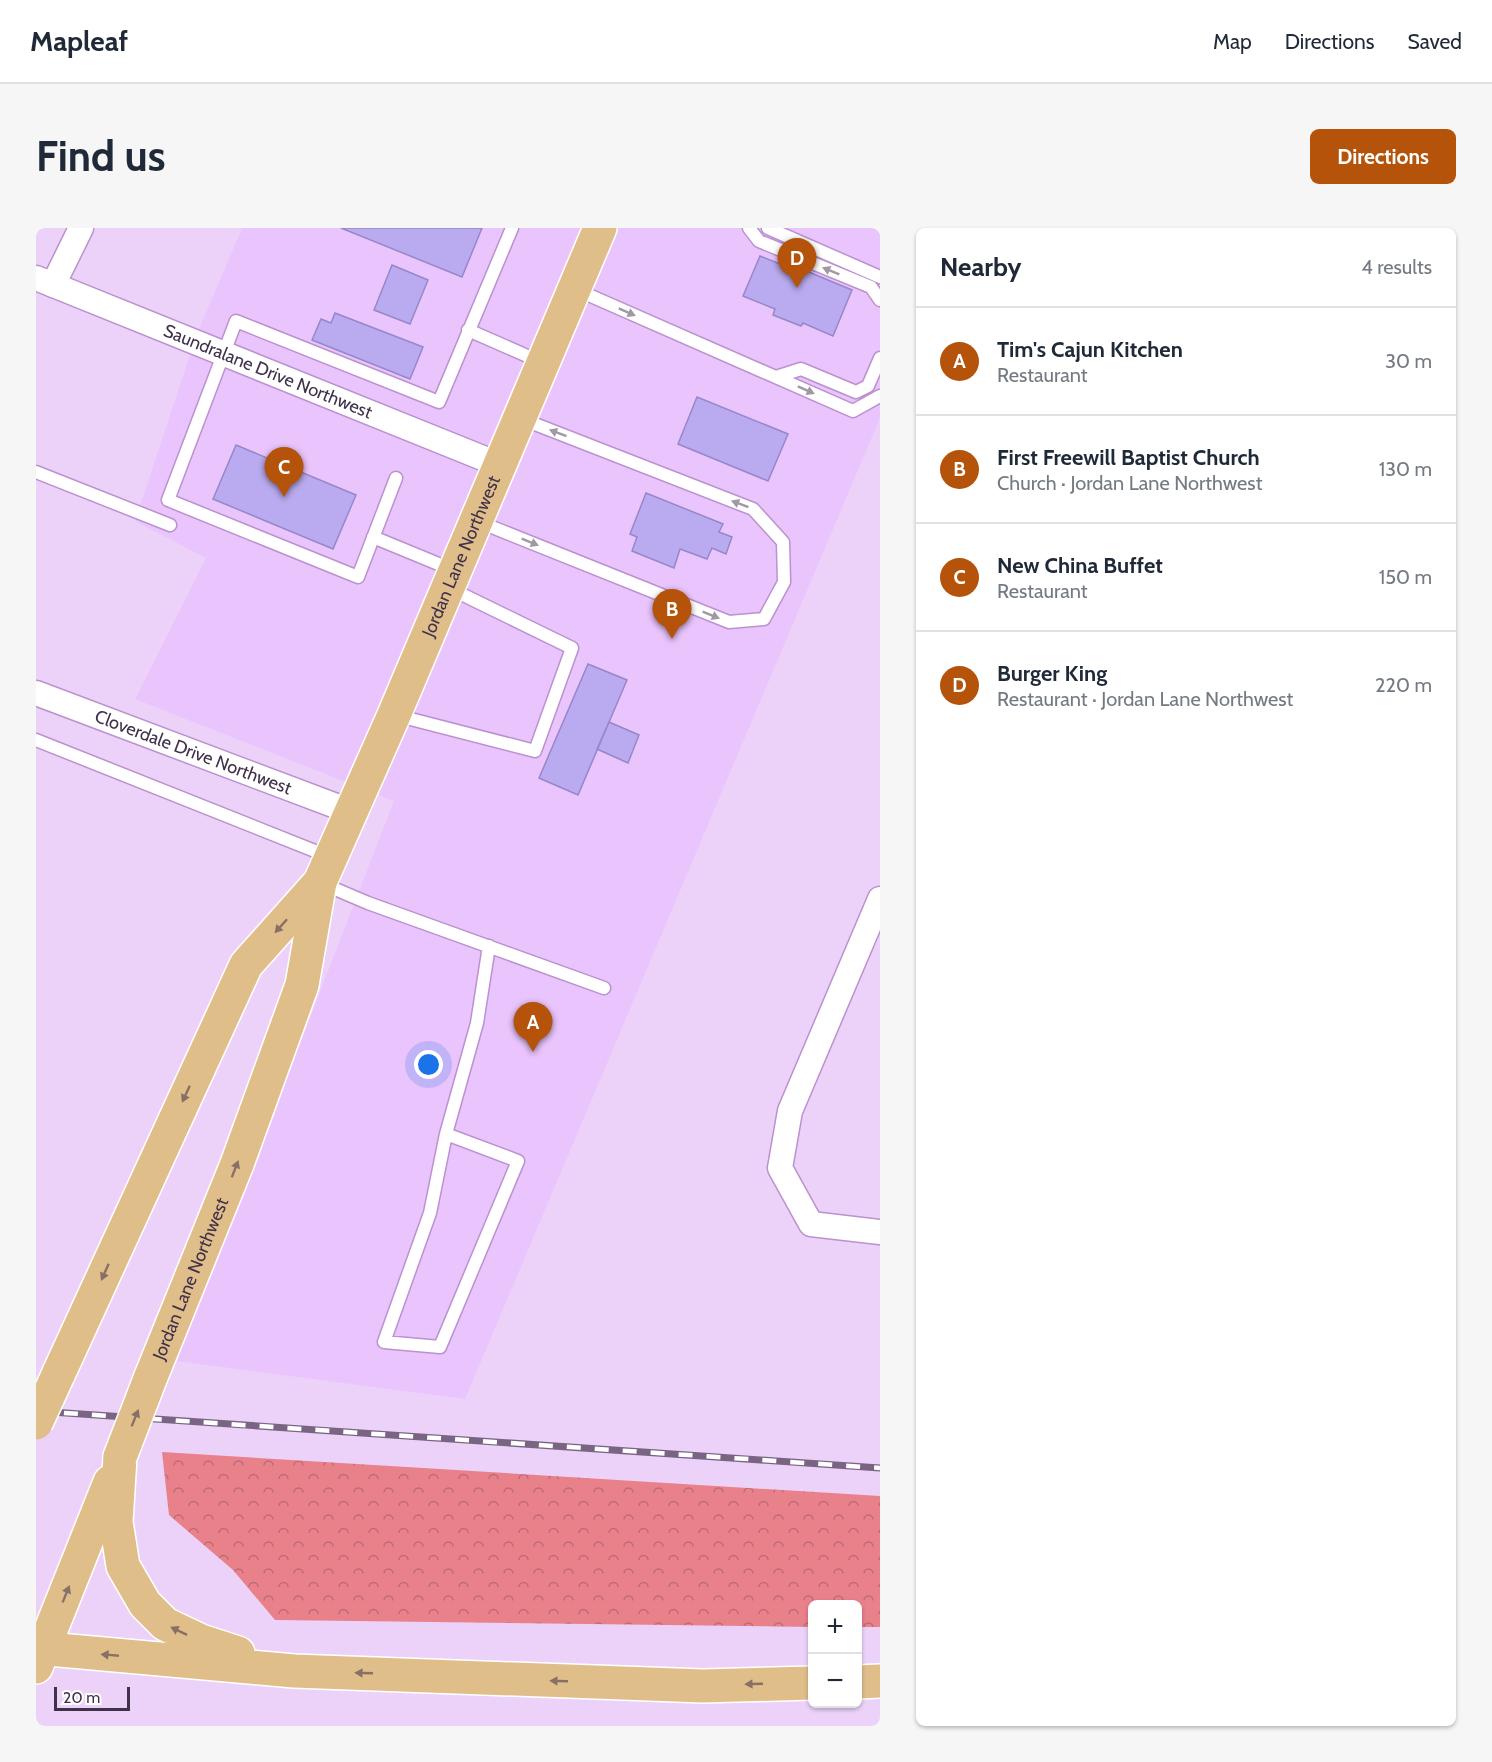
<!DOCTYPE html>
<meta charset="utf-8">
<style>
body{margin:0;font-family:Cabin,sans-serif;background:#f6f6f7;color:#1f2937}
.controls{position:absolute;right:18px;bottom:18px;display:grid;overflow:hidden;border-radius:9px;box-shadow:0 2px 4px #0004}
.controls button{width:54px;height:54px;display:grid;place-items:center;padding:0;border:0;border-bottom:2px solid #e0e1e3;background:#fff;color:#1f2937;font:30px sans-serif}
.scale{position:absolute;left:18px;bottom:15px;width:76px;box-sizing:border-box;padding-left:6px;border:3px solid #41304a;border-top:0;font-size:16px;line-height:21px;white-space:nowrap;color:#41304a;-webkit-text-stroke:4px #fefefe;paint-order:stroke}
.you{position:absolute;left:393px;top:837px;width:21px;height:21px;margin:-15px;border:4px solid #fff;border-radius:50%;background:#1a73e8;box-shadow:0 0 0 9px #1a73e833}
.badge{display:grid;place-items:center;width:39px;height:39px;border-radius:50%;background:#b45309;color:#fff;font-size:20px;font-weight:700}
.pin{position:absolute;translate:-50% -50px;filter:drop-shadow(0 2px 3px #0008)}
.pin::after{content:'';position:absolute;top:32px;width:21px;height:18px;background:inherit;clip-path:polygon(0 0,100% 0,50% 100%)}
.list{margin:0;padding:0;list-style:none}
h2{display:flex;justify-content:space-between;align-items:center;height:78px;margin:0;padding:0 24px;font-size:26px}
h2 small{font-size:20px;font-weight:400;color:#747a83}
.list li{display:grid;grid-template-columns:39px 1fr auto;gap:18px;align-items:center;box-sizing:border-box;height:108px;padding:0 24px;border-top:2px solid #e0e1e3}
.list b{display:block;font-size:22px;white-space:nowrap}
.list p{margin:0;font-size:20px;white-space:nowrap;color:#747a83}
.list em{font-size:20px;font-style:normal;color:#747a83}
.map{position:relative;flex:none;width:844px;height:1498px;overflow:hidden;border-radius:9px}
header{display:flex;align-items:center;gap:36px;box-sizing:border-box;height:84px;padding:0 30px;background:#fff;border-bottom:2px solid #e0e1e3}
header strong{font-size:28px}
nav{display:flex;gap:33px;margin-inline-start:auto;font-size:21px}
.intro{display:flex;align-items:center;justify-content:space-between;box-sizing:border-box;height:144px;padding:0 36px}
h1{margin:0;font-size:42px}
.button{padding:15px 27px;border-radius:9px;background:#b45309;color:#fff;font-size:21px;font-weight:700}
main{display:flex;gap:36px;padding:0 36px}
aside{flex:1;background:#fff;border-radius:9px;box-shadow:0 2px 4px #0004}
.map>svg:first-child{display:block}
.built{fill:#eac4fd}
.forest{fill:url(#forest-crowns)}
.building{fill:#baaaef;stroke:#9787ca;stroke-width:1.5}
.lines{fill:none;stroke-linecap:round;stroke-linejoin:round}
.service-casing{stroke:#bb91cf;stroke-width:15}
.minor-casing{stroke:#bb91cf;stroke-width:27}
.primary-casing{stroke:#fff;stroke-width:36}
.service{stroke:#fff;stroke-width:12}
.minor{stroke:#fff;stroke-width:24}
.primary{stroke:#e0be8a;stroke-width:33}
.rail-casing{stroke:#796583;stroke-width:7}
.rail{stroke:#fefefe;stroke-width:4.5;stroke-dasharray:14;stroke-linecap:butt}
.primary-bridge-casing{stroke:#fff;stroke-width:36;stroke-linecap:butt}
.primary-bridge{stroke:#e0be8a;stroke-width:33}
.oneway{fill:#a098a4}
.oneway2{fill:#897067}
.labels{text-anchor:middle;stroke-width:4.5;stroke-linejoin:round;paint-order:stroke}
.street-label{font-size:18px;fill:#41304a;stroke:#fefefe}
</style>
<header>
<strong>Mapleaf</strong>
<nav><a>Map</a><a>Directions</a><a>Saved</a></nav>
</header>
<div class="intro"><h1>Find us</h1><a class="button">Directions</a></div>
<main>
<div class="map">
<svg width="844" height="1498" viewBox="0 0 844 1498">
<defs>
<pattern id="forest-crowns" width="20" height="18" patternUnits="userSpaceOnUse" patternTransform="scale(1.5)"><rect width="20" height="18" fill="#e9818b"/><path d="M2 6a3 3 0 1 1 6 0M12 15a3 3 0 1 1 6 0" fill="none" stroke="#be6a74"/></pattern>
</defs>
<rect width="100%" height="100%" fill="#ecd2f9"/>
<path class="built" d="M206,0H844V190L429,1171L141,1133L358,573L99,471L170,330L99,293L161,106Z"/>
<path class="forest" d="M126,1224L844,1268V1399H822V1376H776V1399L239,1392L197,1342L133,1287Z"/>
<path class="building" d="M305,0H446L426,49Z
M724,28L754,40L756,37L816,62L797,108L767,95L765,98L737,87L739,81L707,68Z
M356,37L392,52L374,96L338,82Z
M299,85L387,119L374,151L276,112L285,91L295,95Z
M661,169L752,206L732,253L642,216Z
M200,217L320,267L297,321L177,271Z
M610,265L687,296L683,304L696,309L690,326L676,320L671,331L644,321L638,340L596,323L601,309L594,306Z
M552,436L591,452L542,567L503,550Z
M573,494L603,507L592,535L561,521Z"/>
<g class="lines">
<defs>
<path id="service" d="M713,0L723,13L835,59L844,72
M732,0L844,49
M539,61L817,183L844,168
M432,102L505,134
M740,149L765,141L820,164L832,158L844,130
M0,244L134,297
M360,250L322,349L132,272L200,93L403,174L476,0
M441,293L693,394L728,391L748,354L747,314L717,281L486,191
M337,309L417,342
M359,487L499,523L536,420L413,360
M0,512L294,629
M285,655L332,675L568,760
M410,906L482,933L404,1119L348,1114L394,985L410,906L441,795L453,718"/>
<g id="minor">
<path id="s1" d="M0,50L464,237"/>
<path d="M17,57L45,0"/>
<path id="s2" d="M0,465L316,584"/>
<path d="M844,671L754,883L744,940L775,996L844,1004"/>
</g>
<g id="primary">
<path d="M22,1147L210,737L284,654"/>
<path id="s3" d="M114,1151L201,936L266,757L284,654L358,487L564,0"/>
<path d="M84,1229L80,1294L87,1338L109,1376L129,1396L165,1413L202,1425"/>
<path d="M0,1420L258,1443L667,1458L776,1455"/>
<path d="M0,1439L74,1254"/>
<path d="M822,1454L844,1453"/>
</g>
</defs>
<use href="#service" class="service-casing"/>
<use href="#minor" class="minor-casing"/>
<use href="#primary" class="primary-casing"/>
<use href="#service" class="service"/>
<use href="#minor" class="minor"/>
<use href="#primary" class="primary"/>
<defs>
<path id="rail" d="M0,1183L844,1240"/>
</defs>
<use href="#rail" class="rail-casing"/>
<use href="#rail" class="rail"/>
<defs>
<path id="primary-bridge" d="M0,1195L22,1147
M84,1229L114,1151"/>
</defs>
<use href="#primary-bridge" class="primary-bridge-casing"/>
<use href="#primary-bridge" class="primary-bridge"/>
</g>
<defs><path id="oneway-solid" d="M-6-.8H1V-3.2L6.5 0L1 3.2V.8H-6Z" transform="scale(1.5)"/></defs>
<g class="oneway">
<use href="#oneway-solid" transform="translate(795 43) rotate(-158)"/>
<use href="#oneway-solid" transform="translate(591 84) rotate(24)"/>
<use href="#oneway-solid" transform="translate(770 162) rotate(24)"/>
<use href="#oneway-solid" transform="translate(522 205) rotate(-159)"/>
<use href="#oneway-solid" transform="translate(704 276) rotate(-159)"/>
<use href="#oneway-solid" transform="translate(494 314) rotate(22)"/>
<use href="#oneway-solid" transform="translate(675 387) rotate(22)"/>
</g>
<g class="oneway2">
<use href="#oneway-solid" transform="translate(245 698) rotate(132)"/>
<use href="#oneway-solid" transform="translate(150 866) rotate(115)"/>
<use href="#oneway-solid" transform="translate(199 941) rotate(-69)"/>
<use href="#oneway-solid" transform="translate(69 1044) rotate(114)"/>
<use href="#oneway-solid" transform="translate(99 1190) rotate(-68)"/>
<use href="#oneway-solid" transform="translate(30 1366) rotate(-68)"/>
<use href="#oneway-solid" transform="translate(143 1403) rotate(-154)"/>
<use href="#oneway-solid" transform="translate(74 1427) rotate(-175)"/>
<use href="#oneway-solid" transform="translate(328 1445) rotate(-178)"/>
<use href="#oneway-solid" transform="translate(523 1453) rotate(-178)"/>
<use href="#oneway-solid" transform="translate(718 1456) rotate(178)"/>
</g>
<g class="labels">
<g class="street-label">
<text dy="6" stroke="none"><textPath href="#s1" startOffset="250">Saundralane Drive Northwest</textPath></text>
<text dy="6" stroke="none"><textPath href="#s3" startOffset="882">Jordan Lane Northwest</textPath></text>
<text dy="6" stroke="none"><textPath href="#s2" startOffset="168">Cloverdale Drive Northwest</textPath></text>
<text dy="6" stroke="none"><textPath href="#s3" startOffset="108">Jordan Lane Northwest</textPath></text>
</g>
</g>
</svg>
<div class="controls">
<button>+</button>
<button>−</button>
</div>
<div class="scale">20 m</div>
<div class="you"></div>
<div class="pin badge" style="left:497px;top:824px">A</div>
<div class="pin badge" style="left:636px;top:411px">B</div>
<div class="pin badge" style="left:248px;top:269px">C</div>
<div class="pin badge" style="left:761px;top:60px">D</div>
</div>
<aside>
<h2>Nearby<small>4 results</small></h2>
<ul class="list">
<li><span class="badge">A</span><div><b>Tim's Cajun Kitchen</b><p>Restaurant</p></div><em>30 m</em></li>
<li><span class="badge">B</span><div><b>First Freewill Baptist Church</b><p>Church · Jordan Lane Northwest</p></div><em>130 m</em></li>
<li><span class="badge">C</span><div><b>New China Buffet</b><p>Restaurant</p></div><em>150 m</em></li>
<li><span class="badge">D</span><div><b>Burger King</b><p>Restaurant · Jordan Lane Northwest</p></div><em>220 m</em></li>
</ul>
</aside>
</main>
